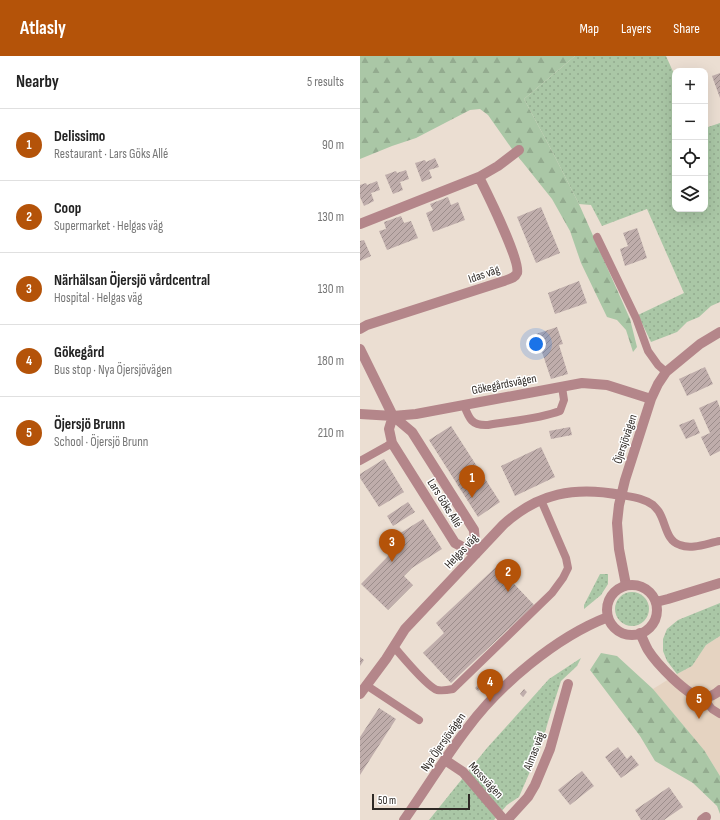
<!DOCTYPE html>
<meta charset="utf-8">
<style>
body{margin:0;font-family:"Sofia Sans Condensed",sans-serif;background:#f6f6f6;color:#222}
.controls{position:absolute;right:12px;top:12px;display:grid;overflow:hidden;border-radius:8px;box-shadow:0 4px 16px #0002}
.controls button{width:36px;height:36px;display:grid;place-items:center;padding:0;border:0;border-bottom:1px solid #e0e0e0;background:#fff;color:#222;font:20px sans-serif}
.scale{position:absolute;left:12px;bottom:10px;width:98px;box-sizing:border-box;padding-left:4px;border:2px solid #2e2925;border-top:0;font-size:11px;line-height:14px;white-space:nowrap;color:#2e2925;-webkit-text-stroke:3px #fff;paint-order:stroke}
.you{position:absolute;left:176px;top:288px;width:14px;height:14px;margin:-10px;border:3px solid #fff;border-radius:50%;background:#1a73e8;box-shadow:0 0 0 6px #1a73e833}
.badge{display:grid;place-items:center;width:26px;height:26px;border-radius:50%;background:#b45309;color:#fff;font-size:13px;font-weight:700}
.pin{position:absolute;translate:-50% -33px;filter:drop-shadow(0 1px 2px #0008)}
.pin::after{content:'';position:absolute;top:21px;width:14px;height:12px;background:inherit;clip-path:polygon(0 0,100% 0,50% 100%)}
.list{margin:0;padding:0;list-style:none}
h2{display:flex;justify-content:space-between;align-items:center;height:52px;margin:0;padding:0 16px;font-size:17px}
h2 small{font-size:13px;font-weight:400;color:#767676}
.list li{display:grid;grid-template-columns:26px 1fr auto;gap:12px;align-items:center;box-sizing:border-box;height:72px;padding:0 16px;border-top:1px solid #e0e0e0}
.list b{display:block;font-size:15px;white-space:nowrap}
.list p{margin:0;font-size:13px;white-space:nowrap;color:#767676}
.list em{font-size:13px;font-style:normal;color:#767676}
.icon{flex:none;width:22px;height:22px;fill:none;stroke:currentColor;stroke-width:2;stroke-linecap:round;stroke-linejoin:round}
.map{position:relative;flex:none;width:360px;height:764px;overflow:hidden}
header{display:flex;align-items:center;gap:24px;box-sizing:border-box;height:56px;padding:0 20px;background:#b45309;color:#fff}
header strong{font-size:19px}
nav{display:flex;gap:22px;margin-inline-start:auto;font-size:14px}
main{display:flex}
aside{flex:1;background:#fff}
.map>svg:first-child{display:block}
.built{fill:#e5d3c1}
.grass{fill:url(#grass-dots)}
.forest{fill:url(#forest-firs)}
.building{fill:url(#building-hatch)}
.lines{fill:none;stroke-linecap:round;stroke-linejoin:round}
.service{stroke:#b4868a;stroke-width:8}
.minor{stroke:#b4868a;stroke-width:10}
.tertiary{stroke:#b4868a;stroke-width:10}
.labels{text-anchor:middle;stroke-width:3;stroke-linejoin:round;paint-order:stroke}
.street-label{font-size:12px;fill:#2e2925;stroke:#fff}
</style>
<header>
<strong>Atlasly</strong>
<nav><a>Map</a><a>Layers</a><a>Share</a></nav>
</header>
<main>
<aside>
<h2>Nearby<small>5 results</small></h2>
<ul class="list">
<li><span class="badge">1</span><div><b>Delissimo</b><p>Restaurant · Lars Göks Allé</p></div><em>90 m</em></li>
<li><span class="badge">2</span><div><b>Coop</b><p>Supermarket · Helgas väg</p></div><em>130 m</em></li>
<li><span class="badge">3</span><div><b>Närhälsan Öjersjö vårdcentral</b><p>Hospital · Helgas väg</p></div><em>130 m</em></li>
<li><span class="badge">4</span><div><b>Gökegård</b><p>Bus stop · Nya Öjersjövägen</p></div><em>180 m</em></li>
<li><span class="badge">5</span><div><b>Öjersjö Brunn</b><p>School · Öjersjö Brunn</p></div><em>210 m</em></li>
</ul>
</aside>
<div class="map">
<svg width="360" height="764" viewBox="0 0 360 764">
<defs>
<pattern id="grass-dots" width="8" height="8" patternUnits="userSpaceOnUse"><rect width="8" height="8" fill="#aac7a6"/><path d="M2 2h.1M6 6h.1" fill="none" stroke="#93ab8f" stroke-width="1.8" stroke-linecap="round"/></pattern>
<pattern id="forest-firs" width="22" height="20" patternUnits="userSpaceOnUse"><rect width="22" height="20" fill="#aac7a6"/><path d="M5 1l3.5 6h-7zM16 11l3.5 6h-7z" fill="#93ab8f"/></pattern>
<pattern id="building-hatch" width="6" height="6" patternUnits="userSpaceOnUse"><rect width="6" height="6" fill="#bfadab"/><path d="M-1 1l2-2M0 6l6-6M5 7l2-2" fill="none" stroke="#9c8d8b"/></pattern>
</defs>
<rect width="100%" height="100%" fill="#ebded2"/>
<path class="built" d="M360,580V720L344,694L293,633L317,618L332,610L346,589Z"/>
<path class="grass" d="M215,0H306L315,20V153H345V72L360,67V246L351,250L339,261L327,266L317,276L291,286L278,259L324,237L287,153L242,170L231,149L219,148L193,97L164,43Z
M240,518H248V528L241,539L224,553V549Z
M255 553a17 17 0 1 1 34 0a17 17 0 1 1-34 0Z
M360,547V580L346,589L332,610L317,618L307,605L303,595V583L307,573L318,564Z
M221,602L217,610L201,625L190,659L181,690L159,741L147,749L134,764H69L127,692L189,623Z"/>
<path class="forest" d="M0,0H215L164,43L193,97L219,148L270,263L277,291L273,296L266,274L257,264L247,261L221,207L210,175L192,143L152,93L128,59L120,53L110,54L56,82L32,90L0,103Z
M241,597L257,600L293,633L344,694L360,720V758L357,750L333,727L295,705L280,680L230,614Z"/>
<path class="building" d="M360,17V42L352,20Z
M75,102L79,111L69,114L72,122L62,126L55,107L65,104L66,106Z
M46,114L49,123L40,126L43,134L33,138L25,119L36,115L37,117Z
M17,125L20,134L11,137L14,145L4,150L0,141V129L6,127L7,129Z
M88,141L91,149L98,146L105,164L73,176L66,157L73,154L70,148Z
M181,151L200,197L176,207L157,161Z
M41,160L44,167L51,165L58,182L27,194L19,175L26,173L24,166Z
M277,172L287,202L265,210L260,193L268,190L263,177Z
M4,184L11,200L0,205V185Z
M219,225L227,247L195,258L188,237Z
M197,271L203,288L199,289L208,318L191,323L176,278Z
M345,311L353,328L327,340L319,323Z
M357,344L360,352V395L350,400L341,381L350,377L339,352Z
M334,363L340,377L326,383L319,369Z
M91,370L140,446L118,461L69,384Z
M210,371L212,379L191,383L189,375Z
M181,391L195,421L155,440L141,410Z
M24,403L44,436L19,451L0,422V418Z
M48,446L55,456L33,470L27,460Z
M63,463L82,493L52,512L44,520L53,529L28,554L1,528L39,489L34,481Z
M137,510L174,549L91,627L63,597L84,577L76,567Z
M0,601L4,604L0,610Z
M120,627L123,630L118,635L115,632Z
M164,633L167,636L163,641L160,638Z
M19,652L36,663L0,719V681Z
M258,691L267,703L271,699L279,709L261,722L245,701Z
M222,715L234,730L210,749L198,734Z
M309,731L323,751L304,764H281L275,754Z"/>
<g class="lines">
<path class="service" d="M237,181L276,262L288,295L298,309L306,316
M104,349C109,363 112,370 128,369C150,365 179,363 200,355L204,344L202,331
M0,405L27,390L32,387
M261,439C272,441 284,442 293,449C295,451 298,454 299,456C306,467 306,485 320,489C332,494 348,487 360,485
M34,591C42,600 67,631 77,634C82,635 88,634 93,633L192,537L203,522L208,512L206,502L181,444
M6,629L59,664
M343,642L352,653L360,658"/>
<path class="minor" d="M119,121L138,110L159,94
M0,168L119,121C126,135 161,206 157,217C155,222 149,223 144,225L7,269L0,273
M0,293L33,360L52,376L114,474L116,498
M0,358L33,360L56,358L222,327L247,329L291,343
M33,360L29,373L32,387L95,487L116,498
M266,529L259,493L257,467L259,449L265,424L291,343L298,328L306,316L340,288L360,276
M280,577C283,583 285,589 288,594C296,607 328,641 343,642C348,642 356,638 360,634
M0,638L26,603L45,573L143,469C178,437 215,430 261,439
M85,704L103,716L144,764
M147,764L168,741L175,729L190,693L208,628
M342,764L346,761"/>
<path class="tertiary" d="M247 554a25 25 0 1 1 50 0a25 25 0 1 1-50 0Z
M296,546L308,543L360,527
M44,764C65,734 84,703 106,674C139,629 196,581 248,561"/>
</g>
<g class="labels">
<g class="street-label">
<text transform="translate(124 218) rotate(-19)" y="4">Idas väg</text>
<text transform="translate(144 328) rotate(-11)" y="4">Gökegårdsvägen</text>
<text transform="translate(265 383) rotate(-72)" y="4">Öjersjövägen</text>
<text transform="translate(85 447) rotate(58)" y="4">Lars Göks Allé</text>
<text transform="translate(101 495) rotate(-47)" y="4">Helgas väg</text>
<text transform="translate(83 686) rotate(-55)" y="4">Nya Öjersjövägen</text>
<text transform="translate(174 695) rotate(-69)" y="4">Almas väg</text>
<text transform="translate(126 724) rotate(47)" y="4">Mossvägen</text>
</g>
</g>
</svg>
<div class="controls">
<button>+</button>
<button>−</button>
<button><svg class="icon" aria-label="locate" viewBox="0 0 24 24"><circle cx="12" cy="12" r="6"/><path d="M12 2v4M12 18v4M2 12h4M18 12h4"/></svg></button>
<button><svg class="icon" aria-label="layers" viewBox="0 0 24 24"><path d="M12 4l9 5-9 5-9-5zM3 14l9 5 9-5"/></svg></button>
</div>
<div class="scale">50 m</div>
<div class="you"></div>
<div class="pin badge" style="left:112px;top:442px">1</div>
<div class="pin badge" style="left:148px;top:536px">2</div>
<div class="pin badge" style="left:32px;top:506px">3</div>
<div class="pin badge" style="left:130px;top:646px">4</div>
<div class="pin badge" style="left:339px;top:663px">5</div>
</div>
</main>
